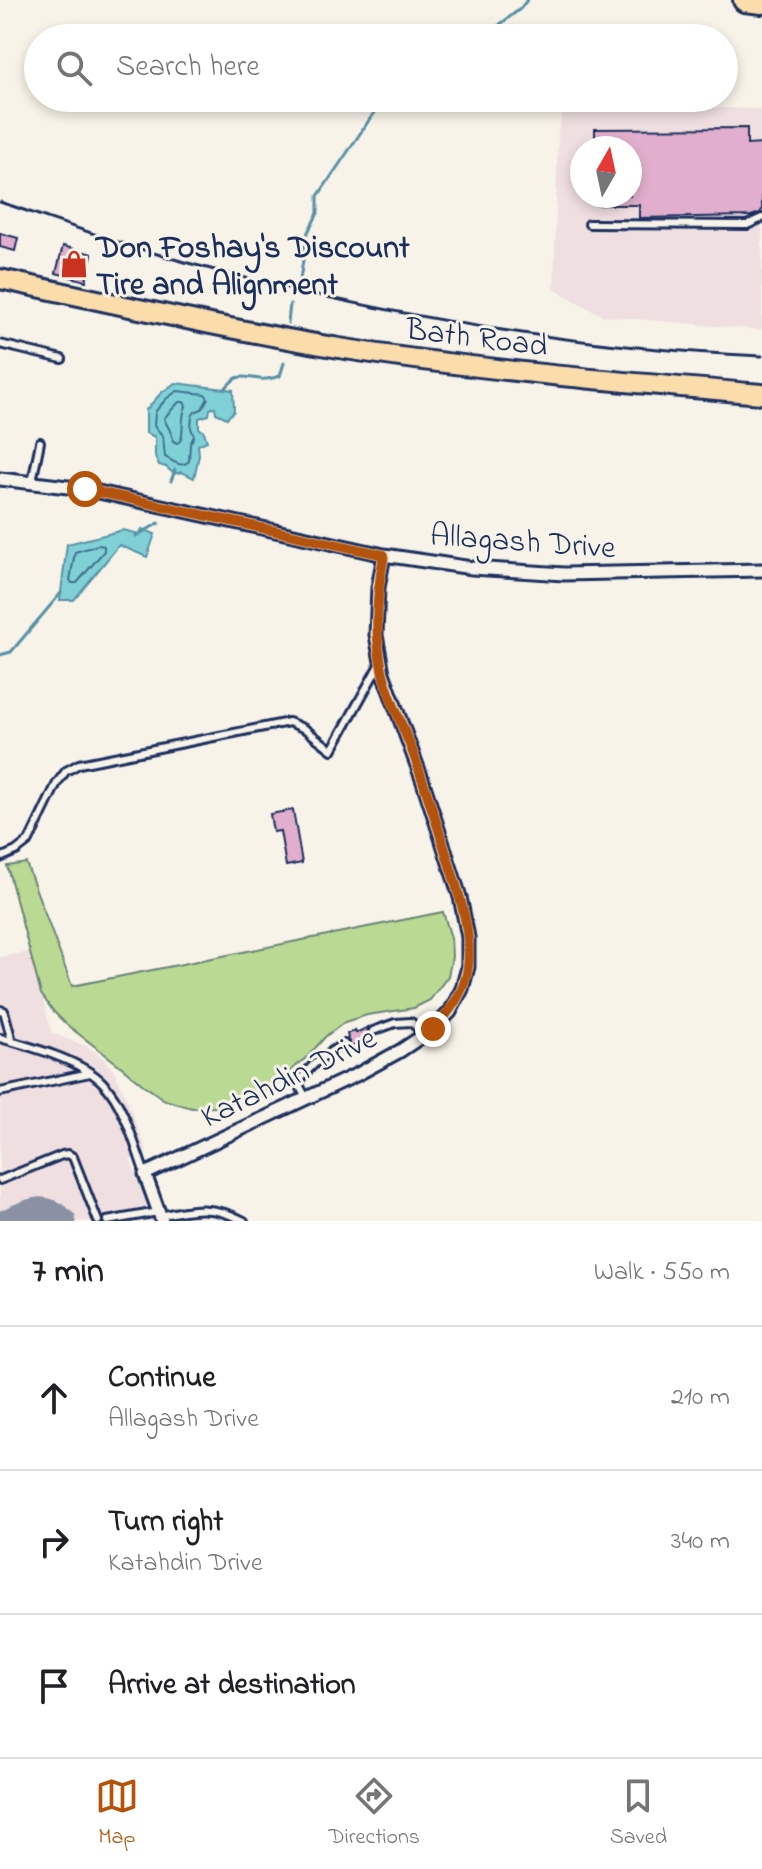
<!DOCTYPE html>
<meta charset="utf-8">
<style>
body{margin:0;font-family:"Indie Flower",sans-serif;background:#f2f2f2;color:#202124}
.compass{position:absolute;left:570px;top:136px;width:72px;height:72px;border-radius:50%;background:#fff;box-shadow:0 4px 12px #0003;rotate:9deg}
.stop{position:absolute;width:24px;height:24px;margin:-18px;border:6px solid #b45309;border-radius:50%;background:#fff}
.stop.end{background:#b45309;border-color:#fff;box-shadow:0 2px 8px #0008}
.list{margin:0;padding:0;list-style:none}
h2{display:flex;justify-content:space-between;align-items:center;height:104px;margin:0;padding:0 32px;font-size:34px}
h2 small{font-size:26px;font-weight:400;color:#757577}
.list li{display:grid;grid-template-columns:52px 1fr auto;gap:24px;align-items:center;box-sizing:border-box;height:144px;padding:0 32px;border-top:2px solid #e0e0e0}
.list b{display:block;font-size:30px;white-space:nowrap}
.list p{margin:0;font-size:26px;white-space:nowrap;color:#757577}
.list em{font-size:26px;font-style:normal;color:#757577}
.icon{flex:none;width:44px;height:44px;fill:none;stroke:currentColor;stroke-width:2;stroke-linecap:round;stroke-linejoin:round}
.map{position:relative;flex:none;width:762px;height:1221px;overflow:hidden}
.search{position:absolute;background:#fff;box-shadow:0 4px 12px #0003;left:24px;right:24px;top:24px;height:88px;display:flex;align-items:center;gap:20px;box-sizing:border-box;padding:0 28px;border-radius:44px;color:#757577;font-size:30px}
.sheet{height:536px;background:#fff}
nav{display:flex;justify-content:space-around;align-items:center;box-sizing:border-box;height:112px;border-top:2px solid #e0e0e0;background:#fff;font-size:22px;color:#757577}
nav a{display:grid;justify-items:center;gap:4px}
nav .on{color:#b45309}
.map>svg:first-child{display:block}
.built{fill:#f0dfe0;fill-rule:evenodd}
.green{fill:#bada93;stroke:#6a8478;stroke-width:2}
.water{fill:#80d1d6;stroke:#5890a6;stroke-width:2}
.lines{fill:none;stroke-linecap:round;stroke-linejoin:round}
.shore{stroke:#43708e;stroke-width:2}
.stream{stroke:#5890a6;stroke-width:3}
.taxiway{stroke:#8991a3;stroke-width:26}
.building{fill:#e1afcd;stroke:#1b2f5e;stroke-width:2}
.lane-casing{stroke:#1b2f5e;stroke-width:12}
.street-casing{stroke:#1b2f5e;stroke-width:17}
.primary-casing{stroke:#1b2f5e;stroke-width:24}
.highway-casing{stroke:#1b2f5e;stroke-width:28}
.lane{stroke:#f7f3e8;stroke-width:6}
.street{stroke:#f7f3e8;stroke-width:11}
.primary{stroke:#faddab;stroke-width:18}
.highway{stroke:#faddab;stroke-width:22}
.rail{stroke:#1b2f5e;stroke-width:3}
.route{stroke:#b45309;stroke-width:10}
.labels{text-anchor:middle;stroke-width:6;stroke-linejoin:round;paint-order:stroke}
.poi-label{font-size:32px;font-weight:bold;fill:#1b2f5e;stroke:#f7f3e8;text-anchor:start}
.street-label{font-size:32px;fill:#1b2f5e;stroke:#f7f3e8}
</style>
<div class="map">
<svg width="762" height="1221" viewBox="0 0 762 1221">
<rect width="100%" height="100%" fill="#f7f3e8"/>
<filter id="ink" filterUnits="userSpaceOnUse"><feTurbulence type="fractalNoise" baseFrequency=".0125" numOctaves="2"/><feDisplacementMap in="SourceGraphic" scale="16" xChannelSelector="R" yChannelSelector="G"/><feConvolveMatrix kernelMatrix="1 2 1 2 8 2 1 2 1" color-interpolation-filters="sRGB"/></filter>
<g filter="url(#ink)">
<path class="built" d="M566,103L762,109V330L603,316L554,289L558,131ZM582,148H630V196H582Z
M30,952L52,1033L88,1047L103,1058L114,1071L124,1092L147,1151L130,1159L155,1221H0V957Z"/>
<path class="green" d="M26,863L72,986L443,912L451,938L452,957L448,976L430,1000L414,1008L367,1015L345,1022L326,1036L308,1056L268,1090L215,1107L192,1108L165,1100L142,1084L123,1068L67,1025L54,1012L41,994L7,866Z"/>
<path class="water" d="M175,383L233,390L234,411L227,418L216,413L215,407L210,409L209,415L199,418V428L204,432L207,441L198,445L199,455L194,478L182,472L174,474L166,467L159,465L155,456V437L146,433V410L161,393Z
M142,529L155,534L147,557L119,545L74,600H60L67,544L124,530L140,535Z"/>
<g class="lines">
<path class="shore" d="M177,391L205,394L208,398L202,409L195,412L192,416L191,428L194,436L190,444L189,461C181,469 173,461 165,457L163,436L154,426L155,412L166,399Z
M179,402H184L186,406C180,419 185,431 180,441L177,443L173,441C172,430 165,424 164,418Z
M99,545L104,546V551L77,583H72L70,580L75,552Z"/>
<path class="stream" d="M439,38L452,26L494,29L520,9L527,0
M300,280L307,234L318,213V196L384,98
M288,323L290,304
M225,389C238,372 242,377 260,379C267,380 273,378 280,376L284,363
M171,481L175,470
M136,536L159,523
M0,655L11,652L61,593"/>
<path class="taxiway" d="M8,1221C30,1212 44,1202 63,1221"/>
</g>
<path class="building" d="M747,128V145L762,144V210L760,213L751,216L639,218V205H596V196H630V148H595V129Z
M0,233L18,238L15,251L0,247Z
M63,246L92,254L86,281L56,273Z
M293,810L302,863L286,866L280,831L273,832L270,814Z
M368,1027L367,1032L371,1037L348,1049L350,1043L347,1039L348,1038L347,1034L355,1030L356,1033Z"/>
<g class="lines">
<defs>
<path id="lane" d="M589,224L747,225L762,218
M0,344L62,359
M32,482L40,442
M0,858L16,851L29,841L57,783L66,771L79,764L289,722L305,729L332,750L379,665
M0,1010L4,1011L12,1041
M373,1031L395,1023L411,1022L425,1035
M0,1038C31,1047 81,1060 103,1083C124,1104 135,1146 145,1174
M0,1092L90,1073
M306,1098L298,1083C311,1064 324,1055 344,1044
M0,1180L62,1155L68,1154L73,1157L98,1221
M160,1216C192,1208 214,1205 244,1221
M107,1221L158,1212"/>
<path id="street" d="M0,479L85,489L384,555L472,568L564,574L762,570
M162,1221L145,1174L358,1074L400,1051L433,1029L450,1012L462,989L468,967V937L460,897L422,779L383,673L376,635L378,588L384,555"/>
<path id="primary" d="M0,279C113,303 225,329 339,348C479,370 621,382 762,394"/>
<path id="highway" d="M745,0L762,2"/>
</defs>
<use href="#lane" class="lane-casing"/>
<use href="#street" class="street-casing"/>
<use href="#primary" class="primary-casing"/>
<use href="#highway" class="highway-casing"/>
<use href="#lane" class="lane"/>
<use href="#street" class="street"/>
<use href="#primary" class="primary"/>
<use href="#highway" class="highway"/>
<path class="rail" d="M0,202C69,225 137,250 207,268C389,316 574,348 762,356"/>
</g>
</g>
<g class="lines" filter="url(#ink)">
<path class="route" d="M85,489L384,555C377,594 374,630 382,669C388,697 402,724 412,750C426,788 438,827 450,866C460,897 472,933 468,967C465,992 450,1012 433,1029"/>
</g>
<defs>
<symbol id="shop-bare" viewBox="-9 -9 18 18"><path d="M-5-2.5h2.3a2.7 3.5 0 0 1 5.4 0H5L5.5 6h-11ZM-1.5-2.5h3a1.5 2.3 0 0 0-3 0Z" fill="#c8321e" stroke="#f7f3e8" stroke-width="2.5" paint-order="stroke"/></symbol>
</defs>
<g fill-rule="evenodd">
<use href="#shop-bare" x="54" y="244" width="40" height="40"/>
</g>
<g class="labels">
<g class="poi-label">
<text x="96" y="257">Don Foshay's Discount<tspan x="96" dy="37">Tire and Alignment</tspan></text>
</g>
<g class="street-label">
<text transform="translate(477 336) rotate(7)" y="11">Bath Road</text>
<text transform="translate(523 540) rotate(4)" y="11">Allagash Drive</text>
<text transform="translate(288 1076) rotate(-26)" y="11">Katahdin Drive</text>
</g>
</g>
</svg>
<svg class="compass" viewBox="-18 -18 36 36"><path d="M0-13l5 13h-10z" fill="#e53935"/><path d="M0 13l5-13h-10z" fill="#757577"/></svg>
<div class="stop" style="left:85px;top:489px"></div>
<div class="stop end" style="left:433px;top:1029px"></div>
<div class="search"><svg class="icon" aria-label="search" viewBox="0 0 24 24"><circle cx="10" cy="10" r="6"/><path d="M15 15l6 6"/></svg>Search here</div>
</div>
<section class="sheet">
<h2>7 min<small>Walk · 550 m</small></h2>
<ul class="list">
<li><svg class="icon" aria-label="ahead" viewBox="0 0 24 24"><path d="M12 20V5M6 11l6-6 6 6"/></svg><div><b>Continue</b><p>Allagash Drive</p></div><em>210 m</em></li>
<li><svg class="icon" aria-label="right" viewBox="0 0 24 24"><path d="M7 20v-9h11M14 6l5 5-5 5"/></svg><div><b>Turn right</b><p>Katahdin Drive</p></div><em>340 m</em></li>
<li><svg class="icon" aria-label="arrive" viewBox="0 0 24 24"><path d="M6 21V4h12l-3 4 3 4H6"/></svg><div><b>Arrive at destination</b></div></li>
</ul>
</section>
<nav>
<a class="on"><svg class="icon" aria-label="map" viewBox="0 0 24 24"><path d="M3 6l6-2 6 2 6-2v14l-6 2-6-2-6 2zM9 4v14M15 6v14"/></svg>Map</a>
<a><svg class="icon" aria-label="directions" viewBox="0 0 24 24"><path d="M12 3l9 9-9 9-9-9zM9 14v-3h6M13 9l2 2-2 2"/></svg>Directions</a>
<a><svg class="icon" aria-label="saved" viewBox="0 0 24 24"><path d="M7 4h10v16l-5-4-5 4z"/></svg>Saved</a>
</nav>
